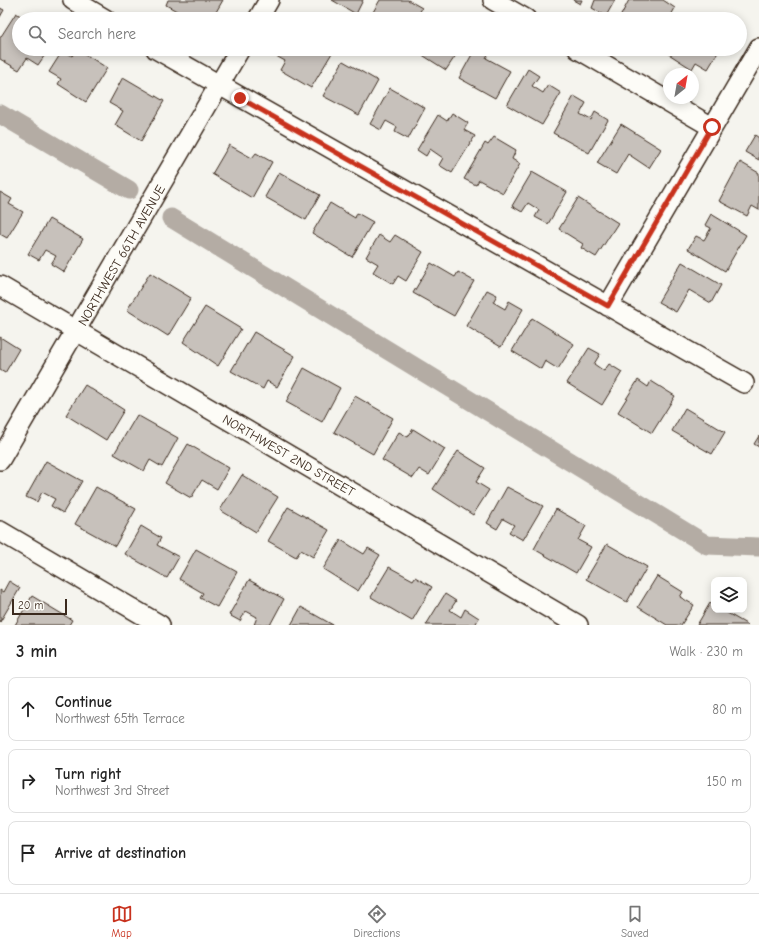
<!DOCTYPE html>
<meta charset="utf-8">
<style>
body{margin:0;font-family:"Comic Neue",sans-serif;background:#f2f2f2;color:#222}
.controls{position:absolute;right:12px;bottom:12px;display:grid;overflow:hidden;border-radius:8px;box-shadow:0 2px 10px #0003}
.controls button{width:36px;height:36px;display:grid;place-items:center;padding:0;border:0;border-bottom:1px solid #e0e0e0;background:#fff;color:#222;font:20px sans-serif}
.compass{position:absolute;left:663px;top:68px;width:36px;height:36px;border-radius:50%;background:#fff;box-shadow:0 2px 10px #0003;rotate:31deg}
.scale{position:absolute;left:12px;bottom:10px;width:55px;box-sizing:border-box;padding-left:4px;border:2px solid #3b2a1e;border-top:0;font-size:11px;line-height:14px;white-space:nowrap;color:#3b2a1e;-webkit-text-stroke:3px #fdfcf7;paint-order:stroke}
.stop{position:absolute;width:12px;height:12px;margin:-9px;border:3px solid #c8321e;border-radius:50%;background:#fff}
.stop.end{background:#c8321e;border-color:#fff;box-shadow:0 1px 4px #0008}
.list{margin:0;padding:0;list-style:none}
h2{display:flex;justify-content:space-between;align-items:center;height:52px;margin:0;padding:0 16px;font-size:17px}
h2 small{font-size:13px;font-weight:400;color:#767676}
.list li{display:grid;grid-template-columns:26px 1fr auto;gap:12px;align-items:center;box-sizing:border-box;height:64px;margin:0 8px 8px;padding:0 8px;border:1px solid #e0e0e0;border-radius:8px}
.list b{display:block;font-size:15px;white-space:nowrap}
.list p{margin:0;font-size:13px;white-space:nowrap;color:#767676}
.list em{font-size:13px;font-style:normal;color:#767676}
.icon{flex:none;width:22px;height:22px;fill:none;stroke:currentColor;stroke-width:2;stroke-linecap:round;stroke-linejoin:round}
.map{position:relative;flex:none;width:759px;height:625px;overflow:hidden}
.search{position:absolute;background:#fff;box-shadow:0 2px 10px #0003;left:12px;right:12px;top:12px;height:44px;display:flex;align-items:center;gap:10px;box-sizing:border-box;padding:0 14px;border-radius:22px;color:#767676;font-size:15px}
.sheet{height:268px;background:#fff}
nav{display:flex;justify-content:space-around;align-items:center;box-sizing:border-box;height:56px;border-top:1px solid #e0e0e0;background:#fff;font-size:11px;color:#767676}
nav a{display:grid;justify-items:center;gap:2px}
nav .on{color:#c8321e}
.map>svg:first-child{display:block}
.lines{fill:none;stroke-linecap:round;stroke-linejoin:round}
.canal{stroke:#b4aca4;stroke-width:19}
.building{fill:#c7c1bb;stroke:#3b2a1e}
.minor-casing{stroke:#3b2a1e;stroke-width:22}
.minor{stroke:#fdfcf7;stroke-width:19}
.route{stroke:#c8321e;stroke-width:5}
.labels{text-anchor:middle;stroke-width:3;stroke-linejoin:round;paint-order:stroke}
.street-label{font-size:13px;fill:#3b2a1e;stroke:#fdfcf7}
</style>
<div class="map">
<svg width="759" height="625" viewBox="0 0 759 625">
<rect width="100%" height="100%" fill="#f5f4ee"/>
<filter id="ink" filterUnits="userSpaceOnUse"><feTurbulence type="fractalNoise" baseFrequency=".025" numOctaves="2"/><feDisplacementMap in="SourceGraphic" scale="8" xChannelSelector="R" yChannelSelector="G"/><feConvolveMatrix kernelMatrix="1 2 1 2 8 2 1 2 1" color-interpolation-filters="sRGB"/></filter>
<g filter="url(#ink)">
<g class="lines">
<path class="canal" d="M0,114L129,190
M171,218L707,545L759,547"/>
</g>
<path class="building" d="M168,0H223L212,19H191L166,5Z
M332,0H363L356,14Z
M380,0H408L422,8L416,19H369Z
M573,0H582L580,4Z
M595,0H615L606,16L592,8Z
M629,0H663L675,8L669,19H619Z
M0,8L4,10L0,17Z
M16,13L25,19H19V49H49L38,65L27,58L19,70L0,59V38Z
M433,14L442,19H430Z
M77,49L107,68L86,102L58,84L61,79L49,72L63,50L72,56Z
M280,49H325L332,53L311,88L280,70L285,61L276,56Z
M413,49H460L446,70Z
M475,49H491L486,58L510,71L495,98L459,78Z
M665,49H720L708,69L696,62L692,69L664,51Z
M343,61L378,81L359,115L323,96Z
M528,69L539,76L532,86L543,93L548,85L561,93L542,125L507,105Z
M123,77L164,101L141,141L115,125L123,111L109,103Z
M390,88L425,108L408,139L395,132L397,127L386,121L381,130L370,124Z
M574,96L586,103L580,114L591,120L595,112L608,120L589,153L553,133Z
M452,113L468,123L464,130L475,136L452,173L439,165L443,158L430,149L426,156L417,150L438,115L447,121Z
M621,124L661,149L649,168L628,154L616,174L597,163Z
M755,135L759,138V160L745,152Z
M494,137L516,150L512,159L520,164L503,193L479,180L476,185L464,179L485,143L488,145Z
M229,145L252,158L256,153L272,162L252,198L212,174Z
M740,162L759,173V210L752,206L747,216L719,201Z
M279,172L320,195L306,220L265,197Z
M532,172L567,192L548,224L535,217L539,210L528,203L522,212L512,206Z
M0,192L12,199L9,204L23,212L7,238L0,234Z
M578,198L618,223L596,257L581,248L583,244L559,229Z
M330,203L355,218L357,213L373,222L352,257L312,233Z
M711,214L746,235L725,271L688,249L696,236L704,240L711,228L705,225Z
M49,219L83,239L64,272L51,264L56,256L45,250L39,260L28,254Z
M379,235L390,242L395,235L423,252L406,281L398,276L393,284L373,272L378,264L366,257Z
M682,262L721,285L711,303L689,290L676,312L658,302Z
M431,263L455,277L458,272L474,281L454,316L413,293Z
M150,273L191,298L168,336L127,310Z
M487,290L497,295L493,302L505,309L509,301L523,309L501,347L466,326Z
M205,307L241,329L218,366L183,342Z
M532,318L574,344L558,369L545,361L541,369L512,351Z
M254,332L295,356L277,387L267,381L263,389L231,371Z
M0,337L19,349L5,373L0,370Z
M589,348L600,354L594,364L604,371L609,364L622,372L602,405L567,383Z
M304,368L340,388L322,422L286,402Z
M638,380L648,387L651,381L675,396L652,433L618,412Z
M85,385L124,410L106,440L66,415Z
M355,396L393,418L373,454L334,432Z
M685,408L725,432L712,454L672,431Z
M137,415L178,438L162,467L150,460L144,471L114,454Z
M413,429L445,449L429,475L419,469L413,478L382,460L399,432L408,437Z
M759,436V447L754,444Z
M188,444L229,468L217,489L202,480L191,498L165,483Z
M458,451L485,468L476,482L489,490L473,515L433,489Z
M46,461L82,481L63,513L51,506L55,499L42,492L37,502L26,497Z
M242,475L278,497L256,532L220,510Z
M96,487L136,509L115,546L75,524Z
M507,487L543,506L523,540L509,532L514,525L503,519L497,529L487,523Z
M288,507L329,530L313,557L301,550L296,557L268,541Z
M556,509L586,526L578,540L591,547L576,573L534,549Z
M141,526L161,538L157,545L179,557L167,578L125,554Z
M341,540L364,554L368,548L380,555L358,591L323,569Z
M607,544L647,567L627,602L586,579Z
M196,549L237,572L217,607L200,598L203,593L179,579Z
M389,567L413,580L415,577L432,587L412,621L371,597Z
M657,576L683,592L680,597L694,605L681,625H667L638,607Z
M249,580L284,599L270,625H254L257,617L246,611L240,621L229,615Z
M9,581L20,588L0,622V590L3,592Z
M445,594L456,601L450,610L461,617L465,609L479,618L475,625H426Z
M32,596L72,620L69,625H15Z
M710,603L714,605V610H722L748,625H697Z
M301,607L333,625H291Z"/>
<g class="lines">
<defs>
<path id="minor" d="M73,0L105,19
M493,0L526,19
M258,19L269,0
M156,49L744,383
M578,49L712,127
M0,286L578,625
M608,306L759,48
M0,460L240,49
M0,531L160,625"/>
</defs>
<use href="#minor" class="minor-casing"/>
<use href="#minor" class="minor"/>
</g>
</g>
<g class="lines" filter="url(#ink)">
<path class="route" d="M240,98L608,306L712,127"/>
</g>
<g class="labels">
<g class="street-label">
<text transform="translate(121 255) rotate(-60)" y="5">NORTHWEST 66TH AVENUE</text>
<text transform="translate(289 455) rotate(30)" y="5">NORTHWEST 2ND STREET</text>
</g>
</g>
</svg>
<div class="controls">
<button><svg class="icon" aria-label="layers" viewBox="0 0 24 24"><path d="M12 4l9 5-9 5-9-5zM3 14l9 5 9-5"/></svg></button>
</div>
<svg class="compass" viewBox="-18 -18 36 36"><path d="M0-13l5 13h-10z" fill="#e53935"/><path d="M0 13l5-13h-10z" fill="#767676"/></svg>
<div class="scale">20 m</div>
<div class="stop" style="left:712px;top:127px"></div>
<div class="stop end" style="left:240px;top:98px"></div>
<div class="search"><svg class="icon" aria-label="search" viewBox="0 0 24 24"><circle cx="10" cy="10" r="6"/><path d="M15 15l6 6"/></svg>Search here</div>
</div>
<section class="sheet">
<h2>3 min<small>Walk · 230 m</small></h2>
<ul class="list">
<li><svg class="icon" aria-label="ahead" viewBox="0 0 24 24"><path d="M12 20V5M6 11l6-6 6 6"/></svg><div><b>Continue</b><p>Northwest 65th Terrace</p></div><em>80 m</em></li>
<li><svg class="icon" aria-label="right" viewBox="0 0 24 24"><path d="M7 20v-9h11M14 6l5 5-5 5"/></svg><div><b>Turn right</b><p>Northwest 3rd Street</p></div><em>150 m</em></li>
<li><svg class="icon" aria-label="arrive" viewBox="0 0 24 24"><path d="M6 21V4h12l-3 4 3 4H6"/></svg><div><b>Arrive at destination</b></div></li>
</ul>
</section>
<nav>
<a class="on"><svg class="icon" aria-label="map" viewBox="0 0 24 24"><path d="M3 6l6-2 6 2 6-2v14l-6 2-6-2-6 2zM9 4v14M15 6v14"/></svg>Map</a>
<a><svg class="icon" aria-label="directions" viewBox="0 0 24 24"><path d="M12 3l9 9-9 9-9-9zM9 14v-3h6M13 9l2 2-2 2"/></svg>Directions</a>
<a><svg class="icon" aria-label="saved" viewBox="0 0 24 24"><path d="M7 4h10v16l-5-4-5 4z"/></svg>Saved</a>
</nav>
